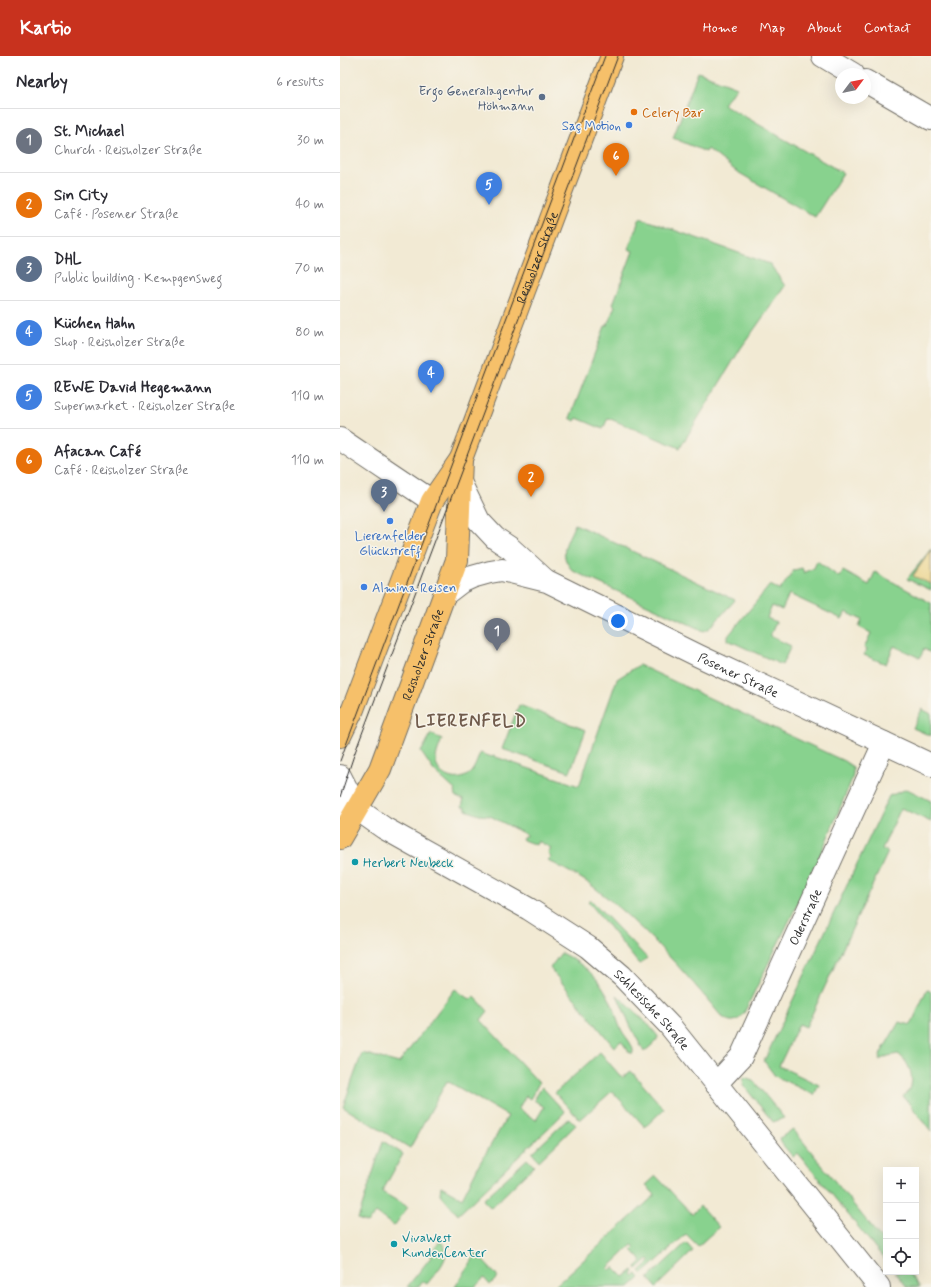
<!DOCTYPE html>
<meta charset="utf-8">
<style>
body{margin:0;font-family:Mynerve,sans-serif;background:#f2f2f3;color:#2b2b33}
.controls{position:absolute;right:12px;bottom:12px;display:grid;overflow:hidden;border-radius:0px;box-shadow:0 4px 16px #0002}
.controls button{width:36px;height:36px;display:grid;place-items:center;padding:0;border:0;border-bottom:1px solid #e1e1e2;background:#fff;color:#2b2b33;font:20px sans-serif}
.compass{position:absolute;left:495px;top:12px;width:36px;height:36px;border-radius:50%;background:#fff;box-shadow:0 4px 16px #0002;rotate:58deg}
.you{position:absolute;left:278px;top:565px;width:14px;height:14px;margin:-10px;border:3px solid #fff;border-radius:50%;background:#1a73e8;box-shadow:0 0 0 6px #1a73e833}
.badge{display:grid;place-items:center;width:26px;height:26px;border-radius:50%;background:#c8321e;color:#fff;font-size:13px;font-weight:700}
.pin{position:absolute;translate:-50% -33px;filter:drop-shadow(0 1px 2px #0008)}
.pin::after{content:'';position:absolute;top:21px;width:14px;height:12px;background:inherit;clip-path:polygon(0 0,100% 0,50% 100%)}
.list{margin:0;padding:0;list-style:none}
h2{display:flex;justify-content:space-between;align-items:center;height:52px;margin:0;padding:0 16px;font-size:17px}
h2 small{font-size:13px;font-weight:400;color:#7c7c81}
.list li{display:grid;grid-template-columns:26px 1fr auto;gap:12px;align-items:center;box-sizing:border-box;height:64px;padding:0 16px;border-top:1px solid #e1e1e2}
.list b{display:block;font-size:15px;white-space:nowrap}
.list p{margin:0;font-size:13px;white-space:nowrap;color:#7c7c81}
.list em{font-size:13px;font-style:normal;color:#7c7c81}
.icon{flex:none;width:22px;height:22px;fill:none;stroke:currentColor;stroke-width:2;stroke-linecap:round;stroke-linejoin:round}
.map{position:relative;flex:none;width:591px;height:1231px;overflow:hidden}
header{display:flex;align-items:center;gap:24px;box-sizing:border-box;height:56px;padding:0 20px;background:#c8321e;color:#fff}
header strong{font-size:19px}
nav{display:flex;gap:22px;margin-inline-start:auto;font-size:14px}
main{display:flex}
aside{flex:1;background:#fff}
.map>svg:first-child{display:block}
.green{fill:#88d28e;stroke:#5a7e5c}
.sand{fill:#eeda9e;stroke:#8c8264}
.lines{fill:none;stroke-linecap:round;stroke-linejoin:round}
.minor-casing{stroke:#716e66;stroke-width:24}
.major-casing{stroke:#716e66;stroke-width:24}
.minor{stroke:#fff;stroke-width:22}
.major{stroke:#f6c06b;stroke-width:22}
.tram{stroke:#2b2b2b;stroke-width:1}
.service-dot{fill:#5c6f8a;stroke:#f7f3e8;stroke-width:1.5}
.food-dot{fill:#e8710a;stroke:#f7f3e8;stroke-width:1.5}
.shop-dot{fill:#3f7fe0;stroke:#f7f3e8;stroke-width:1.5}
.culture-dot{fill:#0f9aa8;stroke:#f7f3e8;stroke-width:1.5}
.labels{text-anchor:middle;stroke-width:3;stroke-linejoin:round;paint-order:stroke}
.service-label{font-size:13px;fill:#4e5e75;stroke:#f7f3e8;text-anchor:end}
.food-label{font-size:13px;fill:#c56008;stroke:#f7f3e8;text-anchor:start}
.shop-label{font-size:13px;fill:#366cbe;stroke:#f7f3e8;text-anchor:end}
.street-label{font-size:13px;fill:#2b2b2b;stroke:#f7f3e8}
.culture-label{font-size:13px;fill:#0d838f;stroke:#f7f3e8;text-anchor:start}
.district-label{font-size:17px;font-weight:bold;letter-spacing:1px;fill:#705b4c;stroke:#f7f3e8}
</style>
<header>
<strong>Kartio</strong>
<nav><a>Home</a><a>Map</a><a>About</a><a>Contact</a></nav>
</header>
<main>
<aside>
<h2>Nearby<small>6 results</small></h2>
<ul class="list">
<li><span class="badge" style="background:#6b7280">1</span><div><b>St. Michael</b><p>Church · Reisholzer Straße</p></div><em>30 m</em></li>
<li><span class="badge" style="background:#e8710a">2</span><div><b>Sin City</b><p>Café · Posener Straße</p></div><em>40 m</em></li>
<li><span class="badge" style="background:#5c6f8a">3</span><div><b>DHL</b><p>Public building · Kempgensweg</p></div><em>70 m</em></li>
<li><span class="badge" style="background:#3f7fe0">4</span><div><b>Küchen Hahn</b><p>Shop · Reisholzer Straße</p></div><em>80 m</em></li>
<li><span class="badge" style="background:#3f7fe0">5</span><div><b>REWE David Hegemann</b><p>Supermarket · Reisholzer Straße</p></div><em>110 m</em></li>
<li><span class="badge" style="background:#e8710a">6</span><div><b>Afacan Café</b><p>Café · Reisholzer Straße</p></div><em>110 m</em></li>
</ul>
</aside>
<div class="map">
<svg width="591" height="1231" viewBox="0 0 591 1231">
<rect width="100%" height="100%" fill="#f7f3e8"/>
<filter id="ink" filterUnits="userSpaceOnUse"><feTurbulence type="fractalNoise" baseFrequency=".025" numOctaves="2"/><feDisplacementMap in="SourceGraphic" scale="8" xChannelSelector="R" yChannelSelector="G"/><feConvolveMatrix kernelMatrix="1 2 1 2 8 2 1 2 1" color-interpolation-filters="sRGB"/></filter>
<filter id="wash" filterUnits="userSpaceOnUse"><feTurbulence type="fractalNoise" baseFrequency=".012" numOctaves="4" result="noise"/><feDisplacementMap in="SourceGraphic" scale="16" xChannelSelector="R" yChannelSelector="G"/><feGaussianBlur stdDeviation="0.9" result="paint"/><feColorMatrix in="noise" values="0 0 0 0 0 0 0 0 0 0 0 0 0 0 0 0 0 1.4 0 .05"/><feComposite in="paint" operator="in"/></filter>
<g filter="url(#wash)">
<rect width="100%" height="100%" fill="#f2ead4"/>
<path class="green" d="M358,16L397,31L383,48L503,117L475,161L396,115L368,93L366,96L333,82Z
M300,162L430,208L445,230L401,292L340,392L268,362L263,373L237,362L235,365L230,362L265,270H267L275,250L273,248L293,195L288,193Z
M235,468L395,544L370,572L364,575L233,515C217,498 227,486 235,468Z
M591,493L573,519L591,528V534L567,523Z
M477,505L499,521L503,515L529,529L535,516L591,547V597L584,593L580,602L554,590L546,608L524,599L527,593L524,592L531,577L519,571L522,564L506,556L502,563L449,538L442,554L432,550L427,562L436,566L430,580L451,590L442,609L388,584V580L430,529L440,534L454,514L462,512L464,517L474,512Z
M299,609L504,705L513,711V718L512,723L483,793L457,849L403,959C396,967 389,967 381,960C342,912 299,866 250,828C237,819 221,812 208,804L211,801L208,798L211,792L198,785L196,789L183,784L182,782L187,779L150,760L139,759L126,754V752L122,750L124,744L116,741L115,734L94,715L81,696L91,678L102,683C100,689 96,697 96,704C96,720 117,728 129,718C135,713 137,704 140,697L152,701L153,700L239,730L277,623Z
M179,649L246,674L230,716L162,693Z
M582,653L591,658V680L573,672Z
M567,733L591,745V766L561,752L542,793L548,796L466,971L459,968L439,1010L479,1029L474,1039L435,1020L424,1005L549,740Z
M250,843L307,902L300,908L298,907L248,845Z
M221,897C244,908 260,922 271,946C275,955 277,966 282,975C286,982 294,989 293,997H290L281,985L274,991L210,912Z
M115,933L130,944L134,940L148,955L141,964L199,1027L190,1043L186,1040L178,1053L196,1064L204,1051L194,1044L202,1031L225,1056L118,1159L100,1138L101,1130L122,1142L140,1107L168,1060L107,1025L70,1092L3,1051L22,997L59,1007Z
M587,933L591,936V1075L563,1040C565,1038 569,1035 570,1033C575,1020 568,1005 558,998L548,1000L539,1004L541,997L559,966L571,969Z
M277,939L307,967L317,979L318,981C316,987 309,991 304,996L290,969Z
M260,996L282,1022L291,1015L324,1053L305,1071L272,1035L240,1064L215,1037Z
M404,1021L413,1024L444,1062L433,1066L403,1029Z
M229,1062L236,1069L199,1105L192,1097Z
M453,1073L546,1189V1205L458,1097L453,1101L442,1088L440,1082Z
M43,1085L63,1098L42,1136L68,1151L54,1170L36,1157L27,1167L18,1163Z
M187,1103L194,1110L151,1152L143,1144Z
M316,1120L352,1158L360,1150L379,1171L358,1190L346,1178L303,1218L300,1215L311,1205L308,1203L297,1213L296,1211L302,1205L292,1194L295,1191L292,1189L268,1212L270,1214L274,1211L284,1221L293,1214L294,1215L292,1218L294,1220L297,1218L300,1222L290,1231H214L315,1139L306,1129Z
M100,1185C116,1198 96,1216 87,1228L83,1225L79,1231H67L91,1201L90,1199Z
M346,1187L353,1195L316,1231L308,1222Z
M134,1195L158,1221L150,1229L144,1222L135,1231H115L132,1205Z
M555,1216H568L580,1231H567Z"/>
<path class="sand" d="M591,494V528L573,520Z"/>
</g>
<g filter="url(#ink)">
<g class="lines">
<defs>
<g id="minor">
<path d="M483,0L513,18"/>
<path d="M525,25L591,63"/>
<path d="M0,383L92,445"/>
<path d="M121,428L139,465L155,482L170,492L204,523"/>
<path id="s1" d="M104,539L121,526L132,521L150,516L162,514L207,525L359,600L591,709"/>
<path d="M0,720L17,753"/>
<path id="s2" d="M0,751L17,753L44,772L189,853L248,891L282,920L330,970L539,1231"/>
<path id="s3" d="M376,1028L401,1001L544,687"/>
</g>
<g id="major">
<path id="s4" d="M0,680L13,653L92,445L121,403L272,0"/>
<path id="s5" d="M0,782L40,713L117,504L121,403"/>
</g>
</defs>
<use href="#minor" class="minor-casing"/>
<use href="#major" class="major-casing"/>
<use href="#minor" class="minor"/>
<use href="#major" class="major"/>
<path class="tram" d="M0,705L265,0
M0,741L14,699L278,0"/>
</g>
</g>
<circle class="service-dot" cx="202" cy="41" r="4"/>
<circle class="food-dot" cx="294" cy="56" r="4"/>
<g class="shop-dot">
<circle cx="289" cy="69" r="4"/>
<circle cx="50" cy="465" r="4"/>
<circle cx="24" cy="531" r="4"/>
</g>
<g class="culture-dot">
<circle cx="15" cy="806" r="4"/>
<circle cx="54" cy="1188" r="4"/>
</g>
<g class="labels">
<g class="service-label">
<text x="194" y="39">Ergo Generalagentur<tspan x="194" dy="15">Höhmann</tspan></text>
</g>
<g class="food-label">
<text x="302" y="61">Celery Bar</text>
</g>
<g class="shop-label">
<text x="281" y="74">Saç Motion</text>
<text x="50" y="484" text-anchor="middle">Lierenfelder<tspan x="50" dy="15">Glückstreff</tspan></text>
<text x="32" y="536" text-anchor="start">Almina Reisen</text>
</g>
<g class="street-label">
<text dy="5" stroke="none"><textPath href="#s4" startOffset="519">Reisholzer Straße</textPath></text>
<text dy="5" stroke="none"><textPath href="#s5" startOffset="202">Reisholzer Straße</textPath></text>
<text dy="5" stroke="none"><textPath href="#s1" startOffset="324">Posener Straße</textPath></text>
<text dy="5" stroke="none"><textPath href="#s3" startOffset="191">Oderstraße</textPath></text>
<text dy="5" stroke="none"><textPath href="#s2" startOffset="376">Schlesische Straße</textPath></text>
</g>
<g class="culture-label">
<text x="23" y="811">Herbert Neubeck</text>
<text x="62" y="1186">VivaWest<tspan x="62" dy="15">KundenCenter</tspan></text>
</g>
<g class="district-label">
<text x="131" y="670">LIERENFELD</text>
</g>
</g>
</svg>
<div class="controls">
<button>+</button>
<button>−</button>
<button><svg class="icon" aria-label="locate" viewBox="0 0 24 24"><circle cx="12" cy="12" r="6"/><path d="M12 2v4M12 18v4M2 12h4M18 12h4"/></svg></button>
</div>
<svg class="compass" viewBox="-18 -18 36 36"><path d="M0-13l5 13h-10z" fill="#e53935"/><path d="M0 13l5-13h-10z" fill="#7c7c81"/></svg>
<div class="you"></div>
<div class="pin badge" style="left:157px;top:595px;background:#6b7280">1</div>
<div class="pin badge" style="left:191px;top:441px;background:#e8710a">2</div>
<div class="pin badge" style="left:44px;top:456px;background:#5c6f8a">3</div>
<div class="pin badge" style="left:91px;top:337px;background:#3f7fe0">4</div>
<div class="pin badge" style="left:149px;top:149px;background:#3f7fe0">5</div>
<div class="pin badge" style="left:276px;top:120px;background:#e8710a">6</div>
</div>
</main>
